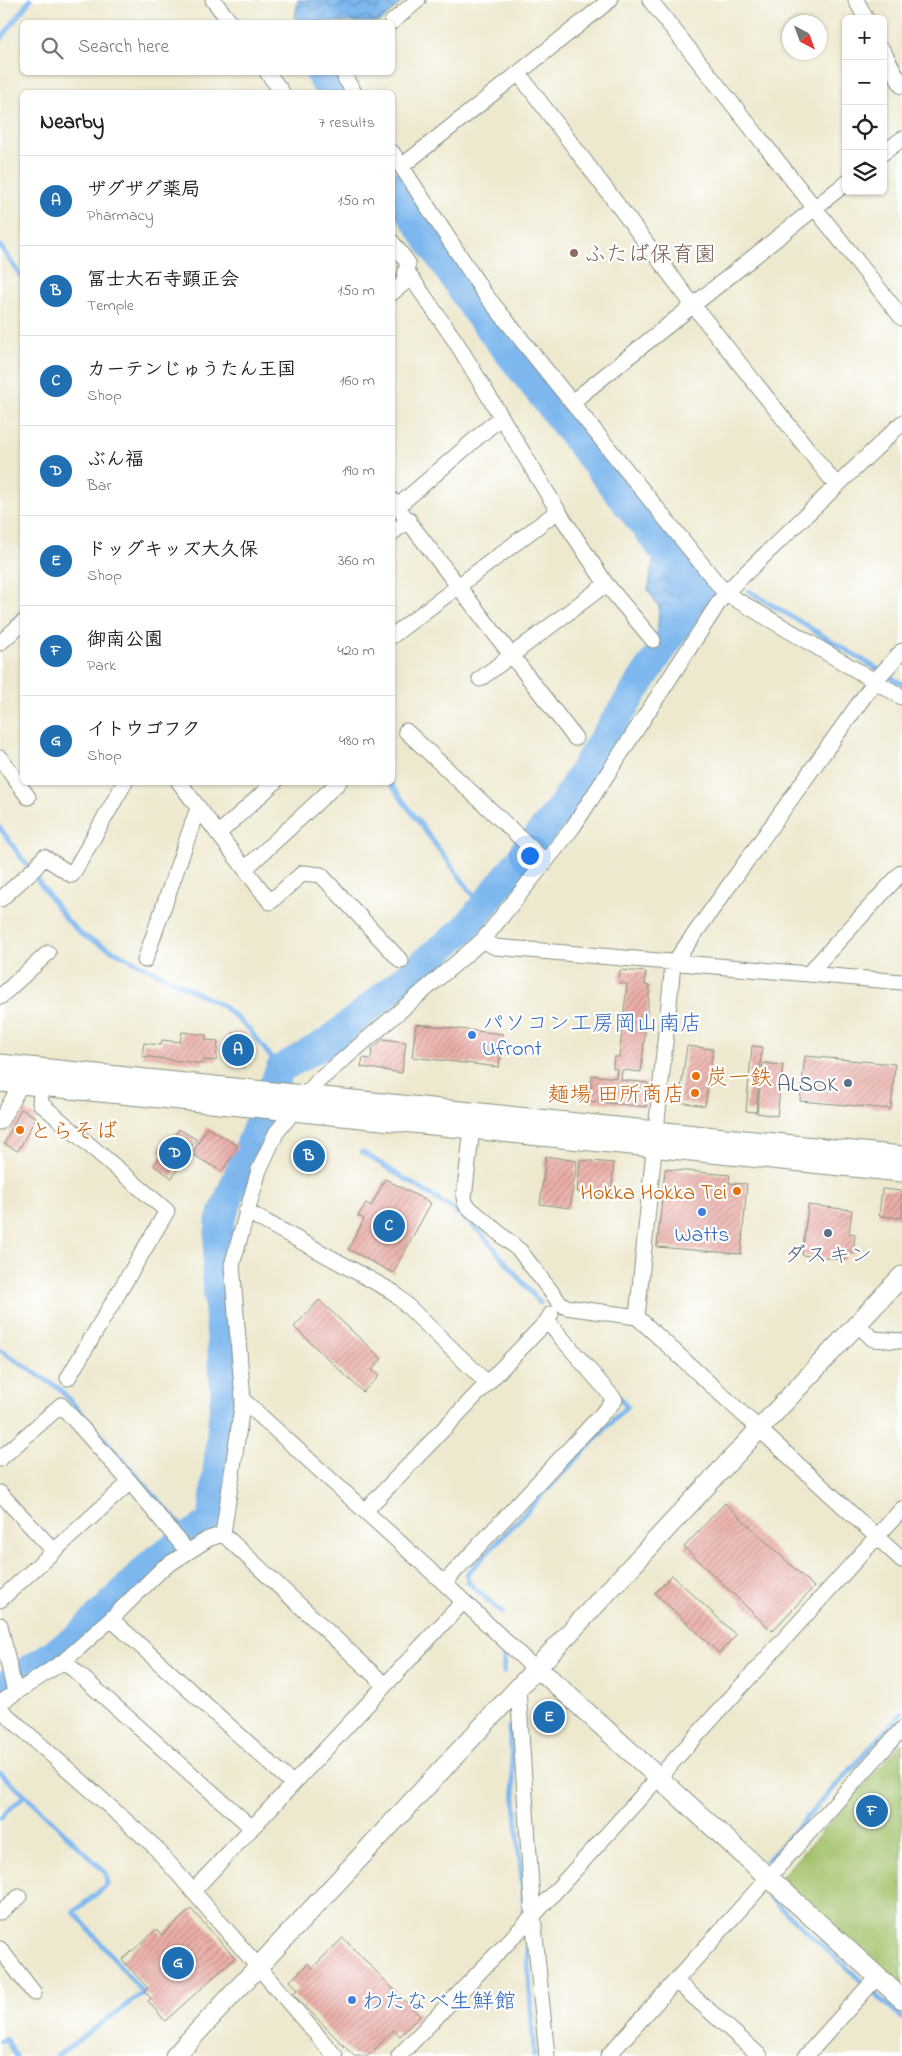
<!DOCTYPE html>
<meta charset="utf-8">
<style>
body{margin:0;font-family:"Indie Flower","Klee One",sans-serif;background:#f6f6f6;color:#222}
.controls{position:absolute;right:15px;top:15px;display:grid;overflow:hidden;border-radius:8px;box-shadow:0 1px 4px #0004}
.controls button{width:45px;height:45px;display:grid;place-items:center;padding:0;border:0;border-bottom:1px solid #e0e0e0;background:#fff;color:#222;font:25px sans-serif}
.compass{position:absolute;left:782px;top:15px;width:45px;height:45px;border-radius:50%;background:#fff;box-shadow:0 1px 4px #0004;rotate:139deg}
.you{position:absolute;left:529px;top:855px;width:18px;height:18px;margin:-12px;border:4px solid #fff;border-radius:50%;background:#1a73e8;box-shadow:0 0 0 8px #1a73e833}
.badge{display:grid;place-items:center;width:32px;height:32px;border-radius:50%;background:#1f6fb2;color:#fff;font-size:16px;font-weight:700}
.pin{position:absolute;translate:-50% -50%;border:2px solid #fff;box-shadow:0 1px 5px #0006}
.list{margin:0;padding:0;list-style:none}
h2{display:flex;justify-content:space-between;align-items:center;height:65px;margin:0;padding:0 20px;font-size:21px}
h2 small{font-size:16px;font-weight:400;color:#767676}
.list li{display:grid;grid-template-columns:32px 1fr auto;gap:15px;align-items:center;box-sizing:border-box;height:90px;padding:0 20px;border-top:1px solid #e0e0e0}
.list b{display:block;font-size:19px;white-space:nowrap}
.list p{margin:0;font-size:16px;white-space:nowrap;color:#767676}
.list em{font-size:16px;font-style:normal;color:#767676}
.icon{flex:none;width:28px;height:28px;fill:none;stroke:currentColor;stroke-width:2;stroke-linecap:round;stroke-linejoin:round}
.map{position:relative;flex:none;width:902px;height:2056px;overflow:hidden}
.search{position:absolute;background:#fff;box-shadow:0 1px 4px #0004;left:20px;top:20px;width:375px;height:55px;display:flex;align-items:center;gap:12px;box-sizing:border-box;padding:0 18px;border-radius:8px;color:#767676;font-size:19px}
.panel{position:absolute;background:#fff;box-shadow:0 1px 4px #0004;left:20px;top:90px;width:375px;height:695px;border-radius:8px}
.map>svg:first-child{display:block}
.park{fill:#a1c169;stroke:#607f4e}
.water{fill:url(#water-waves);stroke:#4e7a91}
.lines{fill:none;stroke-linecap:round;stroke-linejoin:round}
.stream{stroke:#7db7ee;stroke-width:5}
.river{stroke:#7db7ee;stroke-width:29}
.building{fill:url(#building-hatch)}
.minor-casing{stroke:#869281;stroke-width:17}
.tertiary-casing{stroke:#869281;stroke-width:21}
.minor{stroke:#fff;stroke-width:15}
.tertiary{stroke:#fff;stroke-width:19}
.education-dot{fill:#8d6e63;stroke:#fff;stroke-width:2}
.shop-dot{fill:#3f7fe0;stroke:#fff;stroke-width:2}
.food-dot{fill:#e8710a;stroke:#fff;stroke-width:2}
.service-dot{fill:#5c6f8a;stroke:#fff;stroke-width:2}
.labels{text-anchor:middle;stroke-width:4.5;stroke-linejoin:round;paint-order:stroke}
.education-label{font-size:22px;fill:#785e54;stroke:#fff;text-anchor:start}
.shop-label{font-size:22px;fill:#366cbe;stroke:#fff;text-anchor:start}
.food-label{font-size:22px;fill:#c56008;stroke:#fff;text-anchor:start}
.service-label{font-size:22px;fill:#4e5e75;stroke:#fff;text-anchor:end}
</style>
<div class="map">
<svg width="902" height="2056" viewBox="0 0 902 2056">
<defs>
<pattern id="water-waves" width="16" height="10" patternUnits="userSpaceOnUse" patternTransform="scale(1.25)"><rect width="16" height="10" fill="#7db7ee"/><path d="M0 5q4-4 8 0t8 0" fill="none" stroke="#6696c2"/></pattern>
<pattern id="building-hatch" width="6" height="6" patternUnits="userSpaceOnUse" patternTransform="scale(1.25)"><rect width="6" height="6" fill="#ecaea8"/><path d="M-1 1l2-2M0 6l6-6M5 7l2-2" fill="none" stroke="#bf8f8a"/></pattern>
</defs>
<rect width="100%" height="100%" fill="#fff"/>
<filter id="ink" filterUnits="userSpaceOnUse"><feTurbulence type="fractalNoise" baseFrequency=".02" numOctaves="2"/><feDisplacementMap in="SourceGraphic" scale="10" xChannelSelector="R" yChannelSelector="G"/><feConvolveMatrix kernelMatrix="1 2 1 2 8 2 1 2 1" color-interpolation-filters="sRGB"/></filter>
<filter id="wash" filterUnits="userSpaceOnUse"><feTurbulence type="fractalNoise" baseFrequency=".0096" numOctaves="4" result="noise"/><feDisplacementMap in="SourceGraphic" scale="20" xChannelSelector="R" yChannelSelector="G"/><feGaussianBlur stdDeviation="1.12" result="paint"/><feColorMatrix in="noise" values="0 0 0 0 0 0 0 0 0 0 0 0 0 0 0 0 0 1.4 0 .05"/><feComposite in="paint" operator="in"/></filter>
<g filter="url(#wash)">
<rect width="100%" height="100%" fill="#ede8ce"/>
<path class="park" d="M902,1743V1987L780,1878Z"/>
<path class="water" d="M298,0H404L380,22H296L295,16Z
M673,538L709,584L712,596L675,651L657,639L659,607L648,590L654,557Z"/>
<g class="lines">
<path class="stream" d="M0,40L30,0
M0,246L22,278
M749,591L902,684
M13,621L22,613
M389,782L482,907
M0,828L65,918L82,935L223,1006L249,1029L280,1069
M362,1152L453,1209L482,1234L540,1303
M0,1350L60,1389L190,1536
M502,1613L468,1582L467,1574L627,1406L618,1396
M504,1652V1672
M509,1727L525,1921
M0,1773L25,1795L0,1818
M25,1795L106,1873L107,1885L74,1912L143,1993L57,2056
M768,1860L902,1713
M769,1897L902,2018
M526,1929L534,2056
M0,2041L6,2039L16,2056"/>
<path class="river" d="M320,72V75L331,92
M392,185L475,310L678,569L698,591H711
M0,1689L78,1637L157,1558L212,1521L225,1393L216,1272L220,1221L280,1069L329,1041L466,928L564,803L592,756L687,611"/>
</g>
<g id="blocks">
<path class="building" d="M620,970L646,972L645,985L650,986L641,1072L622,1070L621,1080L648,1083L646,1107L589,1101L592,1075L616,1078L617,1069L613,1068L614,1057H619L627,984L619,983Z
M416,1024L503,1034L499,1067L412,1057Z
M182,1032L206,1035V1040L218,1041L216,1061L204,1060L203,1064L142,1056L144,1043L161,1045L162,1040L180,1042Z
M233,1033H246L244,1067L231,1066Z
M383,1039L406,1042L402,1073L361,1067L363,1058L371,1059L372,1049Z
M687,1046L713,1049L705,1106L679,1102Z
M752,1046L762,1047L756,1112L746,1111Z
M805,1056L895,1064L891,1109L800,1101Z
M763,1063L783,1065L777,1116L757,1113Z
M21,1109L36,1117L18,1151L4,1144Z
M207,1127L238,1146L222,1172L192,1154Z
M179,1129L196,1139L172,1178L154,1166L162,1154L158,1151L164,1142L169,1145Z
M546,1156L577,1161L570,1208L540,1204Z
M580,1160L614,1163L611,1196L577,1192Z
M665,1169L730,1175L729,1183L747,1184L741,1254L657,1247Z
M385,1179L431,1203L393,1273L348,1249L364,1219L358,1216L366,1203L371,1206Z
M882,1189L902,1191V1218L879,1216Z
M808,1205L852,1210L849,1233L855,1234L853,1254L846,1253L845,1260L802,1255Z
M319,1300L382,1359L372,1370L379,1376L363,1392L294,1327Z
M725,1503L814,1587L772,1631L684,1547Z
M672,1575L736,1635L719,1653L655,1593Z
M191,1909L235,1958L165,2021L148,2001L151,1998L144,1991L148,1988L122,1960L157,1929L162,1935Z
M343,1938L420,2016L400,2036L394,2030L368,2056H354L293,1994L298,1989L290,1981L308,1963L312,1968Z"/>
</g>
</g>
<g filter="url(#ink)">
<use href="#blocks" fill-opacity="0" stroke="#869281" stroke-width="1"/>
<g class="lines">
<defs>
<path id="minor" d="M213,0L230,22
M650,0L902,318
M856,0L866,19
M392,22L418,0
M883,51L902,86
M267,72L282,92
M347,72L345,78L354,92
M519,74L693,305L837,486
M392,152L484,293L725,593L902,697
M883,153L902,139
M402,166L610,0
M392,242L408,263L403,284L392,293
M406,270L456,342L558,511L606,584L653,640
M572,402L846,183
M392,500L575,738
M398,506L501,417
M392,533L409,520
M392,636L558,511
M0,643L22,623
M902,651L875,681L673,964L637,1317L902,1560
M480,679L606,584
M406,731L545,861
M0,758L28,797
M179,782L270,902L303,873L321,875L401,961
M218,834L275,782
M245,869L339,782
M1,899L35,868L44,857L72,875L125,782
M483,940L495,947L902,982
M145,960L198,808
M809,973L902,872
M0,997L48,953
M43,1076L40,1103L167,1211L68,1378
M0,1122L21,1084
M472,1128L464,1198L466,1205L520,1251L559,1302L566,1307L637,1317
M246,1211L393,1292L487,1383
M857,1324L873,1339L902,1341
M243,1400L444,1583L535,1669
M0,1459L61,1405L130,1482L188,1552
M0,1493L54,1551
M365,1511L547,1321L551,1314
M223,1534L243,1400L232,1265L259,1170L276,1133L317,1082L483,940L573,827L725,593L902,423
M223,1534L385,1685
M444,1583L615,1400L547,1321
M0,1600L130,1482
M111,1619L292,1783
M0,1625L15,1693
M64,1661L251,1827
M518,1688L533,1916L547,2056
M0,1703L64,1661L111,1619L163,1568L208,1539L223,1534
M0,1709L154,1846L335,2056
M193,1891L463,1602
M0,1912L19,1897
M0,1949L34,1993
M676,1981L760,2056
M399,2056L533,1916L902,1509
M608,2056L902,1729
M806,2056L877,1977"/>
<path id="tertiary" d="M0,1064L902,1156
M0,1082L902,1172
M535,1669L548,1677L902,1999
M175,2056L902,1276"/>
</defs>
<use href="#minor" class="minor-casing"/>
<use href="#tertiary" class="tertiary-casing"/>
<use href="#minor" class="minor"/>
<use href="#tertiary" class="tertiary"/>
</g>
</g>
<circle class="education-dot" cx="574" cy="253" r="5"/>
<g class="shop-dot">
<circle cx="472" cy="1035" r="5"/>
<circle cx="702" cy="1212" r="5"/>
<circle cx="352" cy="2000" r="5"/>
</g>
<g class="food-dot">
<circle cx="696" cy="1076" r="5"/>
<circle cx="695" cy="1093" r="5"/>
<circle cx="20" cy="1130" r="5"/>
<circle cx="737" cy="1191" r="5"/>
</g>
<g class="service-dot">
<circle cx="848" cy="1083" r="5"/>
<circle cx="828" cy="1233" r="5"/>
</g>
<g class="labels">
<g class="education-label">
<text x="584" y="261">ふたば保育園</text>
</g>
<g class="shop-label">
<text x="482" y="1030">パソコン工房岡山南店<tspan x="482" dy="25">Ufront</tspan></text>
<text x="702" y="1241" text-anchor="middle">Watts</text>
<text x="362" y="2008">わたなべ生鮮館</text>
</g>
<g class="food-label">
<text x="706" y="1084">炭一鉄</text>
<text x="685" y="1101" text-anchor="end">麺場 田所商店</text>
<text x="30" y="1138">とらそば</text>
<text x="727" y="1199" text-anchor="end">Hokka Hokka Tei</text>
</g>
<g class="service-label">
<text x="838" y="1091">ALSOK</text>
<text x="828" y="1262" text-anchor="middle">ダスキン</text>
</g>
</g>
</svg>
<div class="controls">
<button>+</button>
<button>−</button>
<button><svg class="icon" aria-label="locate" viewBox="0 0 24 24"><circle cx="12" cy="12" r="6"/><path d="M12 2v4M12 18v4M2 12h4M18 12h4"/></svg></button>
<button><svg class="icon" aria-label="layers" viewBox="0 0 24 24"><path d="M12 4l9 5-9 5-9-5zM3 14l9 5 9-5"/></svg></button>
</div>
<svg class="compass" viewBox="-18 -18 36 36"><path d="M0-13l5 13h-10z" fill="#e53935"/><path d="M0 13l5-13h-10z" fill="#767676"/></svg>
<div class="you"></div>
<div class="pin badge" style="left:238px;top:1050px">A</div>
<div class="pin badge" style="left:309px;top:1156px">B</div>
<div class="pin badge" style="left:389px;top:1226px">C</div>
<div class="pin badge" style="left:175px;top:1153px">D</div>
<div class="pin badge" style="left:549px;top:1717px">E</div>
<div class="pin badge" style="left:872px;top:1811px">F</div>
<div class="pin badge" style="left:178px;top:1963px">G</div>
<div class="search"><svg class="icon" aria-label="search" viewBox="0 0 24 24"><circle cx="10" cy="10" r="6"/><path d="M15 15l6 6"/></svg>Search here</div>
<section class="panel">
<h2>Nearby<small>7 results</small></h2>
<ul class="list">
<li><span class="badge">A</span><div><b>ザグザグ薬局</b><p>Pharmacy</p></div><em>150 m</em></li>
<li><span class="badge">B</span><div><b>冨士大石寺顕正会</b><p>Temple</p></div><em>150 m</em></li>
<li><span class="badge">C</span><div><b>カーテンじゅうたん王国</b><p>Shop</p></div><em>160 m</em></li>
<li><span class="badge">D</span><div><b>ぶん福</b><p>Bar</p></div><em>190 m</em></li>
<li><span class="badge">E</span><div><b>ドッグキッズ大久保</b><p>Shop</p></div><em>360 m</em></li>
<li><span class="badge">F</span><div><b>御南公園</b><p>Park</p></div><em>420 m</em></li>
<li><span class="badge">G</span><div><b>イトウゴフク</b><p>Shop</p></div><em>480 m</em></li>
</ul>
</section>
</div>
